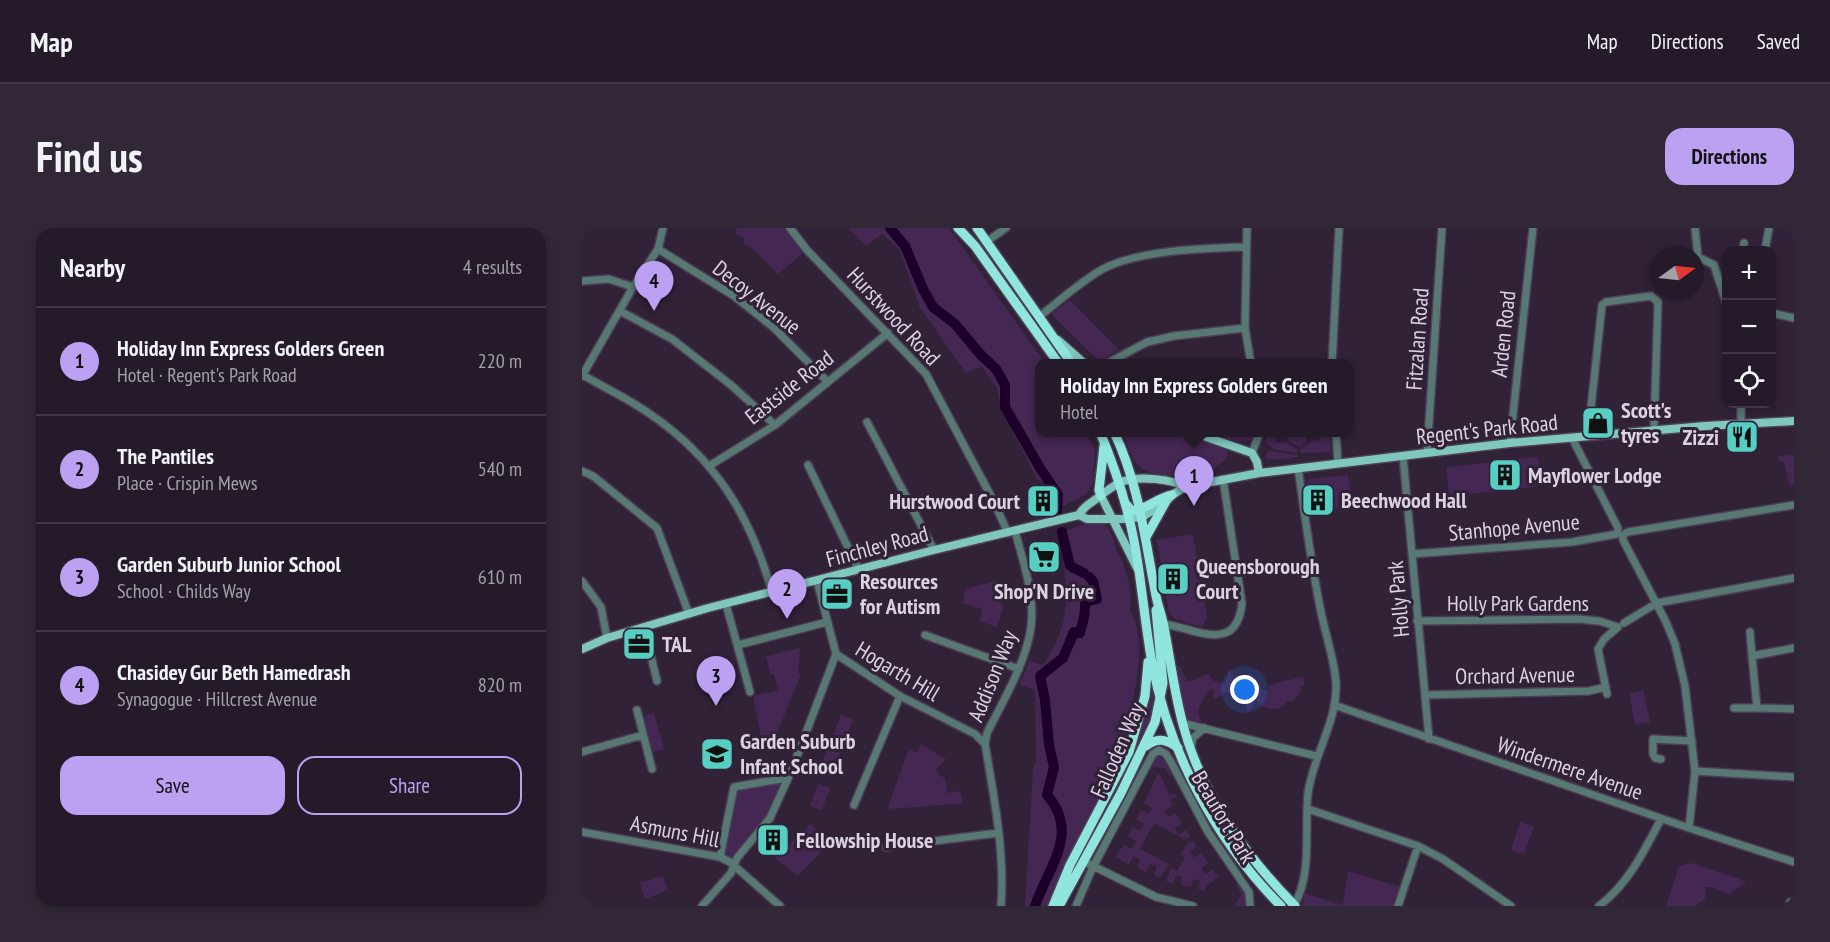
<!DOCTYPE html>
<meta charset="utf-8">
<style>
body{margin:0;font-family:"PT Sans Narrow",sans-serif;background:#312736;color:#f1f3f6}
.controls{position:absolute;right:18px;top:18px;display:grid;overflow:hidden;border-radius:12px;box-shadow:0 3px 9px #0003}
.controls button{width:54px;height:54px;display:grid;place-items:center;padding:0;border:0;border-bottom:2px solid #423847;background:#251a2a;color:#f1f3f6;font:30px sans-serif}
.compass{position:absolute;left:1068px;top:18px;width:54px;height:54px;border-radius:50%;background:#251a2a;box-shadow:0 3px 9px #0003;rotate:75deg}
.you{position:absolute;left:663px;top:462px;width:21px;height:21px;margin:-15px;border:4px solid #fff;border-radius:50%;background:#1a73e8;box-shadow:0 0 0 9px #1a73e833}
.badge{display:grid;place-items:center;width:39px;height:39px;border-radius:50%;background:#bca0f2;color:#111;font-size:20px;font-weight:700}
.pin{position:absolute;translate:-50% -50px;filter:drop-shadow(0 2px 3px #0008)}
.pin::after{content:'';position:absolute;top:32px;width:21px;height:18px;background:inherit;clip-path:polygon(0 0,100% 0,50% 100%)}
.popup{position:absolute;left:453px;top:131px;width:318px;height:78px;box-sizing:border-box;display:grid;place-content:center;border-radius:12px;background:#251a2a;filter:drop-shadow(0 2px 4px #0005);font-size:20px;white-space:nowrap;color:#a3a1a8}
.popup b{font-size:22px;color:#f1f3f6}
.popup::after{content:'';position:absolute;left:50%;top:100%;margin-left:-12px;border:12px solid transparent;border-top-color:#251a2a}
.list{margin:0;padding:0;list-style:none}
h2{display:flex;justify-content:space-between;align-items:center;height:78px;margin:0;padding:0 24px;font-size:26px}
h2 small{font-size:20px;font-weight:400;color:#a3a1a8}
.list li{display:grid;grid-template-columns:39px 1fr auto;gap:18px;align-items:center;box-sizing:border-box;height:108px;padding:0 24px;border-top:2px solid #423847}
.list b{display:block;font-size:22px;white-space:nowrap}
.list p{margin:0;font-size:20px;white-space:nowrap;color:#a3a1a8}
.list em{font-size:20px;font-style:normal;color:#a3a1a8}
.actions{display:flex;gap:12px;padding:18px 24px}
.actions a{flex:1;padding:14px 0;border:2px solid #bca0f2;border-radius:18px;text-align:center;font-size:21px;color:#bca0f2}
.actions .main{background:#bca0f2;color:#111}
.icon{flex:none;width:33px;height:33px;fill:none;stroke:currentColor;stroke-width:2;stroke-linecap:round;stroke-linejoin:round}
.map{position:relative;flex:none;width:1212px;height:678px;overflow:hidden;border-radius:18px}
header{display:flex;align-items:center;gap:36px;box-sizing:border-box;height:84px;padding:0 30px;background:#251a2a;border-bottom:2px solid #423847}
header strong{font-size:28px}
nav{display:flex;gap:33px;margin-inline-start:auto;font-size:21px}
.intro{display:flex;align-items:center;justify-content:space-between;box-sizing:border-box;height:144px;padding:0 36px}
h1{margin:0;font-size:42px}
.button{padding:15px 27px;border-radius:18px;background:#bca0f2;color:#111;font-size:21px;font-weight:700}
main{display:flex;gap:36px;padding:0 36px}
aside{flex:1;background:#251a2a;border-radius:18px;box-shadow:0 3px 9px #0003}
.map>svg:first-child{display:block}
.green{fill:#442853}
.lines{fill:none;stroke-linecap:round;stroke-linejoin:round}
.river{stroke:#1c0029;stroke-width:10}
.minor-casing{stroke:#4c3e53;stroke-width:10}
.major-casing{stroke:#4c3e53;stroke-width:11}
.highway-casing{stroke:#4c3e53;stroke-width:12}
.minor{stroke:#577873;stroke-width:7}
.major{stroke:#80c7be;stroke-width:8}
.highway{stroke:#90e6dc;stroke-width:9}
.labels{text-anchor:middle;stroke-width:6;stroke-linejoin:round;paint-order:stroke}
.street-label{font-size:22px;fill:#dcd3e1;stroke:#312238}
.poi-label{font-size:22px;font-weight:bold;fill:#dcd3e1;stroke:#312238;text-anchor:start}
</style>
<header>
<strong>Map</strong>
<nav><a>Map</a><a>Directions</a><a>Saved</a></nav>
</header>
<div class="intro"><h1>Find us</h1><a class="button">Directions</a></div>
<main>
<aside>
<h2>Nearby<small>4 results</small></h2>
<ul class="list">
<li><span class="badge">1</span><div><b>Holiday Inn Express Golders Green</b><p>Hotel · Regent's Park Road</p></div><em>220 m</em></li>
<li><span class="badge">2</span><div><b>The Pantiles</b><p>Place · Crispin Mews</p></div><em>540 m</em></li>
<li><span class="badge">3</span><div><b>Garden Suburb Junior School</b><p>School · Childs Way</p></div><em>610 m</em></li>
<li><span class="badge">4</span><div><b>Chasidey Gur Beth Hamedrash</b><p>Synagogue · Hillcrest Avenue</p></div><em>820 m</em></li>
</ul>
<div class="actions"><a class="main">Save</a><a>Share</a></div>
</aside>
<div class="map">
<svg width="1212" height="678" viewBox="0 0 1212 678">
<rect width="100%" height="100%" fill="#312238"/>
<path class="green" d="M152,0H203L221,25L196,46L170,20L161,15L162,11L153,6L155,3Z
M267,0H367L463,135L458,136V204L504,205L513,222L511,256L504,266L474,282L466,257L455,251L419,181L415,160L399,138L384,145L338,80L318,22L300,6L284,18Z
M488,72L537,122L517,133L473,90L470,86Z
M540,205H602L643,219L642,222L646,223L643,232C638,235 633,240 627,243C611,250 566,251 554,235C548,226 545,214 540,205Z
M631,205C645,204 660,204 673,208C663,220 643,209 631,205Z
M684,205H694L693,214L705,215L715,222V225L691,221L684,214Z
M738,205H748L749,221L747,224L719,225V221L729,214L730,209L732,213L739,212Z
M726,207L723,215L718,218L709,215L706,209Z
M686,223L716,227V229L687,232L683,228Z
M1212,227V257H1207L1202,233H1197L1196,228Z
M956,229L960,258L867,268L864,239Z
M766,247L769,270L756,272L757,280L728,284L724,256L728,251Z
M518,295C531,300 530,311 535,322C544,341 551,361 548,382C562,408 557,444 551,471C547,489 545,508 539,525C520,578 490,627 465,678H443L451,541L454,533L453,462L438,457L447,433L461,437C492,392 486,357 477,306L499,297Z
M611,306L625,389L620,399L593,391L587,385L575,312Z
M414,353L421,381L415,399L397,393L401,381L381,375L383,361Z
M218,420L216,444L219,446L190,518L180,514L172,474V468L196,462L192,446H188L184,428Z
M594,437L598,439L605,453C614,454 618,447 626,446L632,453L643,456L647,441L652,450V457L665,459L664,449L667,445L675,452L681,463H687L686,458L690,456L721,449L723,456L718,459L719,463L712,473H706L700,479C690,484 680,479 673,471L671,479L666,484L664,481V466L643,465L636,470L631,471L632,461H628C621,475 611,478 620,495L606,492L604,489Z
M569,449L575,470L568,494L545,538C557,509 564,480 569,449Z
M1061,462L1068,494L1053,497L1047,465Z
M72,485L82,521L71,524L60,489Z
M259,487L271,492L249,549L237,543Z
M339,516L364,531L353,542L363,551L365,565L378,563L381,575L310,581L306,579L327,520L335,525Z
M576,529L582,531L590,548L588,549L583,540L571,539L566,547L564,546L571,532Z
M575,547H578L588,567L593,565L595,568L588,572L591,578L583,582L586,589L594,585L600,596L593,600L596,607L605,602L608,609L602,611L572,595L558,621L587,636L578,650L572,647L575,638L568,636L564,645L555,639L558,631L551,628L547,637L533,629L542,617L550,621L554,613L546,608L551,599L558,603L562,596L554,591L559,582L567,586L570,580L562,575Z
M201,553L185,587L149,629L141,628L154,560Z
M236,556L248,560L240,582L228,578Z
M938,594L952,599L942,626L929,622Z
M229,596L248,614L216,648L193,630Z
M611,613L615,619L608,624L612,630L619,625L626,635L619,640L623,646L631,641L634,647L638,648L624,658L623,663L616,661L618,653L611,651L609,659L599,657L600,649L594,647L591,656L584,653L589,639L595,643L603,630L599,626L604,616Z
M1109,635L1163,653V655L1147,667L1131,659H1124L1123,671L1113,678H1084L1097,638Z
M766,643L819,659L814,678H721L722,665L761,677Z
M81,648L86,662L63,671L58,655Z
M656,655L665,666L666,678H652L660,666L654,657Z"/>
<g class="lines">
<path class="river" d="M308,0L323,18L341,61L351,79L373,96L399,127L414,141L423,157V179L458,240L476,267L475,283
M480,304L488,338L502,345
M453,678C465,641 499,605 465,567L472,539L467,517L463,472L458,448L481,430L492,404L498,405C501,391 504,390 503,374L515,371L511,353L507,349"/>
<defs>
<path id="minor" d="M208,0L225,22L344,146L411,272L426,305
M665,0L663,100L669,136
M1113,0L1116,29L1132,37L1144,74
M404,14L424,0
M76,21L152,68L191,99L245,153
M1161,22L1162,15
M1183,22L1187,0
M0,53L27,51L51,59
M38,83L90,111L149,157L193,197
M1190,85L1212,90
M457,89C477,73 497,55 519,42C555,22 623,20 664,19
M524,136L565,114L592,108L663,100
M750,136L757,0
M1,147C23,160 47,171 68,186C134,231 169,289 190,364
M0,148L51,59L76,21L81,0
M1159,176V195
M285,194L352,322
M754,204L756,235
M1006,208L1020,77L1024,74L1069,68L1076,74L1072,202
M928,215L951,0
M670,225L678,204
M845,225L860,0
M821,228L847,511
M226,237L277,342
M127,238L193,197L306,105
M0,243L11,248L75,300L107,386
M830,326L990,314L1035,306L1036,300L990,210
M0,353L19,379L25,410
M144,376L168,464
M835,393L996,391L1017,393L1036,399
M1042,395L1075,375L1212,350
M582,396C615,401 654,426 660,376L641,251
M62,399L75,453
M1168,404L1170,428
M343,407L437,441
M156,417L245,394
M254,426L318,468L393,506L403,516
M1025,466L1016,421L1022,411L1036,399
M843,467L1007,463L1024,459
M752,477L1107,600L1212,634
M1152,480H1175L1170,428L1212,420
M1175,480L1212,481
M55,482L70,541
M600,495L734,528
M609,519L611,510L622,500
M0,524L61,507
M1079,531L1073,530L1071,526V511L1110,513
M1113,543L1212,549
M272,577L318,468
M726,581L836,618L861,631L929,678
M1107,600L1113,543L1103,458L1093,416L1084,394L1041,312V307L1046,304L1212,277
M0,604L138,629L148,634L198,678
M304,619L416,605
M138,629L152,559L205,550
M507,636L574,669L611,678
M1208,674L1212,675
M712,677C731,645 722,601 726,565C731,529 754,495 754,460C755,440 743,405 739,384C729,336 723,288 716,240
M120,678L149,645L155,630L188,590L209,544L254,426L235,353
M419,678C423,624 412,569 403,516L405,505C421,473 444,435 449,399C453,367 441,333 433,303
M494,678L511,639L565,537L571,526L577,522L584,526L589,534L626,604L667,664L668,678
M816,678L836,618
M1017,678C1047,655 1062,623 1079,591"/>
<path id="major" d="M476,112L503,136
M610,204L670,225L675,234L677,245
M519,268L555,340
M497,287C502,277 510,275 518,268C526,262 533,256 542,253C557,248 591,251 603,259
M0,421L25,410L126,380L352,322L497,287L505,291H541L560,289L583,275L590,267L603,259L677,245L928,215L1123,198L1212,193"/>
<path id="highway" d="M376,0L393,18L477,136
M395,0L490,136
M518,204C533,240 546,279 553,318C560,357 563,396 570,435C587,525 635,614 699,678
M532,204C557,256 563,312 574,368C576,378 580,388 582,399C588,430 592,462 600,493C618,565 662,626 713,678
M519,268L517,262L522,218
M543,275L550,283C565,281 575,270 590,267
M564,309L583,275
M564,518C575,509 585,511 596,520
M471,678L488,637L547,524L563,468L566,434
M477,678L539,565L573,494L581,455L574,382"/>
</defs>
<use href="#minor" class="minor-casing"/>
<use href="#major" class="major-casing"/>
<use href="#highway" class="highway-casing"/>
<use href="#minor" class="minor"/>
<use href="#major" class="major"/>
<use href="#highway" class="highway"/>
</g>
<defs>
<symbol id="shop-square" viewBox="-11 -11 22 22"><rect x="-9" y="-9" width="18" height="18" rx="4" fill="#57cec2" stroke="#312238"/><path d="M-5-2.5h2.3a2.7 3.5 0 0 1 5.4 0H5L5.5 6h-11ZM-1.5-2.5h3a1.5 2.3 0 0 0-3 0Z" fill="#111"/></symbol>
<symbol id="restaurant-square" viewBox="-11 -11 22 22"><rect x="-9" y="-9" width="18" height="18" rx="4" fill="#57cec2" stroke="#312238"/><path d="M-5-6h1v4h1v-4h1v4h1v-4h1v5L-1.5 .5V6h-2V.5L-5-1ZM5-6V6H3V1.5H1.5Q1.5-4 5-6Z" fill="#111"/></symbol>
<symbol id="building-square" viewBox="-11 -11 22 22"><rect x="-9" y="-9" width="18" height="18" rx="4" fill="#57cec2" stroke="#312238"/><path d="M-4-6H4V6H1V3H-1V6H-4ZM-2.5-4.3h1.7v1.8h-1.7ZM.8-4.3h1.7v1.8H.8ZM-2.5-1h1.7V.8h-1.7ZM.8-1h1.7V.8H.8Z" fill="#111"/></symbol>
<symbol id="supermarket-square" viewBox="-11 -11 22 22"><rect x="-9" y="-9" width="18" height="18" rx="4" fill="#57cec2" stroke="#312238"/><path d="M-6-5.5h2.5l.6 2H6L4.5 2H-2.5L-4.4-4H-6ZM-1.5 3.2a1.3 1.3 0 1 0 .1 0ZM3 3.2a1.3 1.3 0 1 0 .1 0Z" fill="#111"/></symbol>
<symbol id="office-square" viewBox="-11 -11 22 22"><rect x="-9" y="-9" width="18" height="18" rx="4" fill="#57cec2" stroke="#312238"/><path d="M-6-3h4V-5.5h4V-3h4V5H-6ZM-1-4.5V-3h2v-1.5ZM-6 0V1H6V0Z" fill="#111"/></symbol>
<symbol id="school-square" viewBox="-11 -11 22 22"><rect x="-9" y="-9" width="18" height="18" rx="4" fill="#57cec2" stroke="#312238"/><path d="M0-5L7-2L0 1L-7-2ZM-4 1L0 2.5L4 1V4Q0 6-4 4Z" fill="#111"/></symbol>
</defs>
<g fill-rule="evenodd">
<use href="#shop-square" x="997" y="176" width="38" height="38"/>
<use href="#restaurant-square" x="1141" y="190" width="38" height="38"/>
<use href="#building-square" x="904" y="228" width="38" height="38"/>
<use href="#building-square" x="717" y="253" width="38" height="38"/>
<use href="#building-square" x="442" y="254" width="38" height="38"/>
<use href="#supermarket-square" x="443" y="310" width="38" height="38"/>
<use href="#building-square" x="572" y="332" width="38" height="38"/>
<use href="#office-square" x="236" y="347" width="38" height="38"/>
<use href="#office-square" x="38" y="397" width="38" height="38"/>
<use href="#school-square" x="116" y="507" width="38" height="38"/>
<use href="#building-square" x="172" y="593" width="38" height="38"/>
</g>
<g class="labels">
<g class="street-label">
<text transform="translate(175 69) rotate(38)" y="8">Decoy Avenue</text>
<text transform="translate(312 88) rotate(47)" y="8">Hurstwood Road</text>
<text transform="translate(921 106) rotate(-84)" y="8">Arden Road</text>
<text transform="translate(835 111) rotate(-86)" y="8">Fitzalan Road</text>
<text transform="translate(207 159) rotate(-38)" y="8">Eastside Road</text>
<text transform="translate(905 201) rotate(-6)" y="8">Regent's Park Road</text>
<text transform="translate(932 299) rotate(-5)" y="8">Stanhope Avenue</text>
<text transform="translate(295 318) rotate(-15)" y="8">Finchley Road</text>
<text transform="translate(816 371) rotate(-95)" y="8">Holly Park</text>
<text x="936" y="383">Holly Park Gardens</text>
<text transform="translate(316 443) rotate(31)" y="8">Hogarth Hill</text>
<text transform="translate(933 447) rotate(-1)" y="8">Orchard Avenue</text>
<text transform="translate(410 448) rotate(-68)" y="8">Addison Way</text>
<text transform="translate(535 522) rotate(-66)" y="8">Falloden Way</text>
<text transform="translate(988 540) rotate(19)" y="8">Windermere Avenue</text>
<text transform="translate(642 589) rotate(59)" y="8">Beaufort Park</text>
<text transform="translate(93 603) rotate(11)" y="8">Asmuns Hill</text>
</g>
<g class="poi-label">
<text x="1039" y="190">Scott's<tspan x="1039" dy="25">tyres</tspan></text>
<text x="1137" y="217" text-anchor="end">Zizzi</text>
<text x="946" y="255">Mayflower Lodge</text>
<text x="759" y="280">Beechwood Hall</text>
<text x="438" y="281" text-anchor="end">Hurstwood Court</text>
<text x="614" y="346">Queensborough<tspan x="614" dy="25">Court</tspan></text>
<text x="278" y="361">Resources<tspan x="278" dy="25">for Autism</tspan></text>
<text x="462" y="371" text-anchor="middle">Shop'N Drive</text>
<text x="80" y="424">TAL</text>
<text x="158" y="521">Garden Suburb<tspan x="158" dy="25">Infant School</tspan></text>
<text x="214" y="620">Fellowship House</text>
</g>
</g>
</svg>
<div class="controls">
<button>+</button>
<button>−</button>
<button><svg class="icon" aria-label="locate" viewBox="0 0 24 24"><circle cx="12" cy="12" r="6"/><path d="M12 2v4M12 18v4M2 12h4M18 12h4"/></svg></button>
</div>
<svg class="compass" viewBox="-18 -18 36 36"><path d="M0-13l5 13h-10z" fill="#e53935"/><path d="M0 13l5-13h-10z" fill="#a3a1a8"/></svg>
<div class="you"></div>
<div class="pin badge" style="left:612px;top:278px">1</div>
<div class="popup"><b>Holiday Inn Express Golders Green</b>Hotel</div>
<div class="pin badge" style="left:205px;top:391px">2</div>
<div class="pin badge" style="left:134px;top:478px">3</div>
<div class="pin badge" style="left:72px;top:83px">4</div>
</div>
</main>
